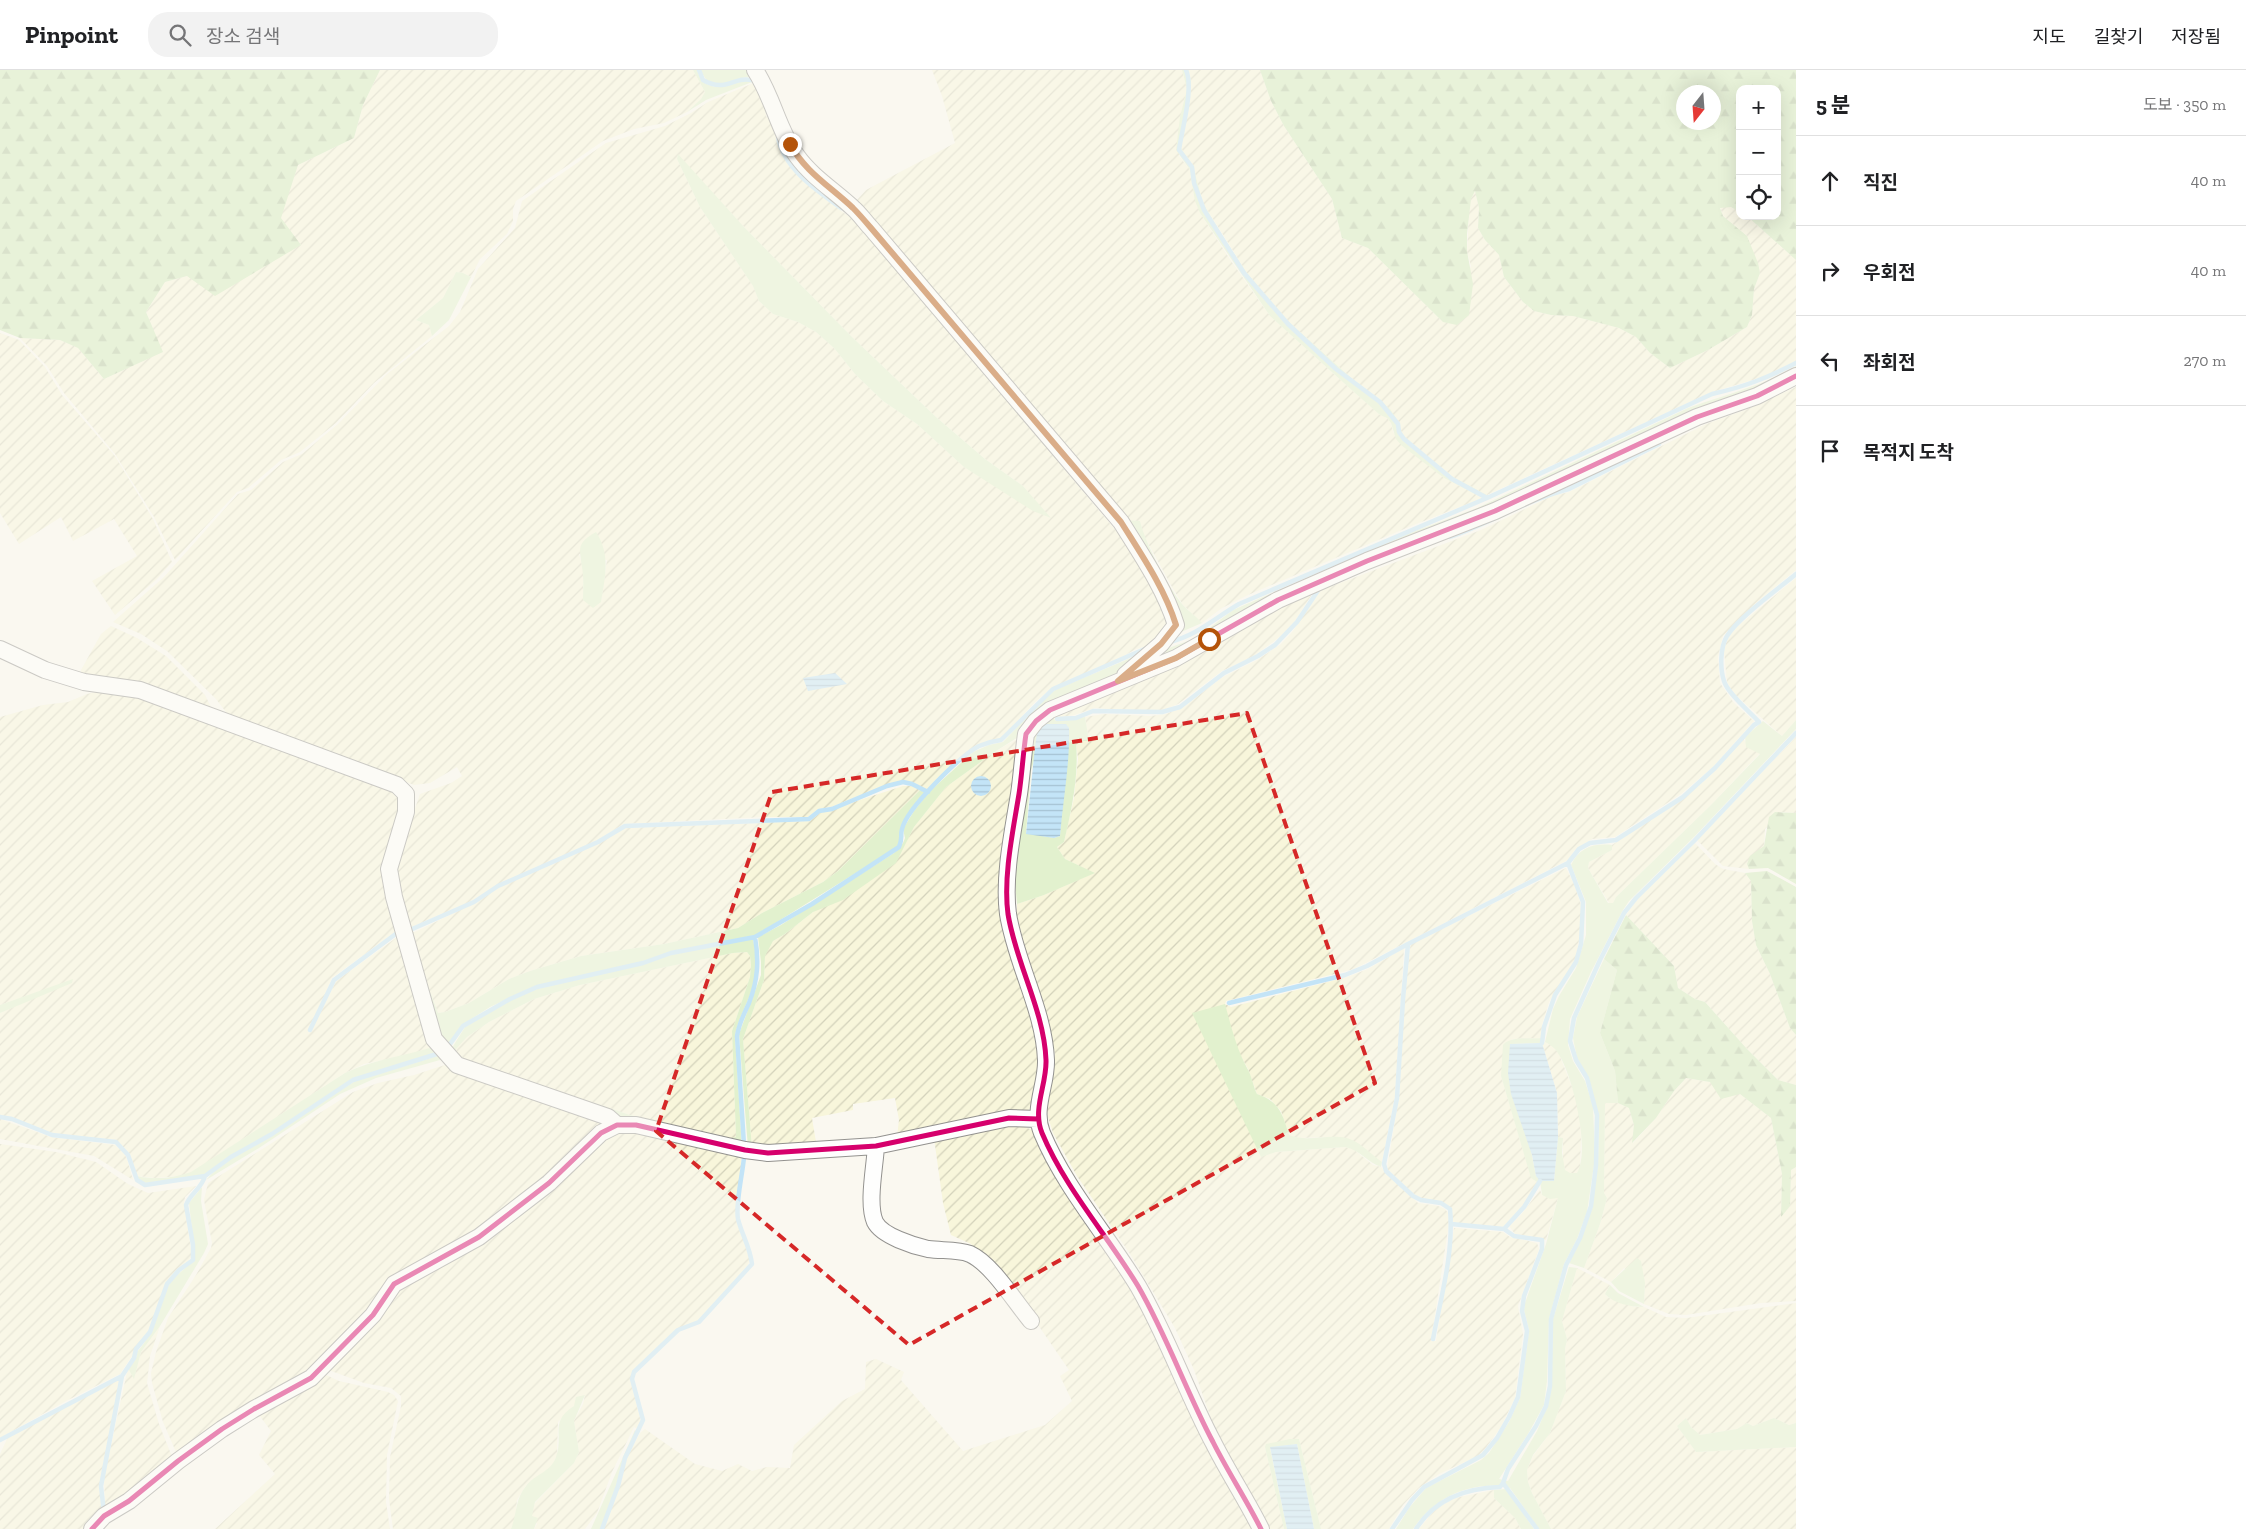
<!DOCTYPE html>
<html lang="ko">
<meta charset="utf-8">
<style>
body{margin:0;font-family:"Zilla Slab","Noto Sans KR",serif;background:#f2f2f2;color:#202124}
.controls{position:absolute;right:15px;top:15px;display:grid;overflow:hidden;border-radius:10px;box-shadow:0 5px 20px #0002}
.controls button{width:45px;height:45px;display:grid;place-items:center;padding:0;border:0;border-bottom:1px solid #e0e0e0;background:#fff;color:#202124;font:25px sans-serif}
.compass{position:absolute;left:1676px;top:15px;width:45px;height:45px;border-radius:50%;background:#fff;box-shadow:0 5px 20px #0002;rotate:197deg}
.stop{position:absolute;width:15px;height:15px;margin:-11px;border:4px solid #b45309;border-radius:50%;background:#fff}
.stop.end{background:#b45309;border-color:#fff;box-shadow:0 1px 5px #0008}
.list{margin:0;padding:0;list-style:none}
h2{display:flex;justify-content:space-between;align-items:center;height:65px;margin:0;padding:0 20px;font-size:21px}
h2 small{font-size:16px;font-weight:400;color:#757577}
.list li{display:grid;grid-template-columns:32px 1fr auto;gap:15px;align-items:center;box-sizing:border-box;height:90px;padding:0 20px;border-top:1px solid #e0e0e0}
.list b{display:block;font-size:19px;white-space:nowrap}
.list em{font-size:16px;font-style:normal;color:#757577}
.icon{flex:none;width:28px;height:28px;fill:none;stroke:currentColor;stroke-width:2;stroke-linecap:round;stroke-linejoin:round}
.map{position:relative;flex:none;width:1796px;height:1459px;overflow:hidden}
header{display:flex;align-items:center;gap:30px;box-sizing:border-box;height:70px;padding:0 25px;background:#fff;border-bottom:1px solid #e0e0e0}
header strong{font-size:24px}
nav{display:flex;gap:28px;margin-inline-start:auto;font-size:18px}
.search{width:350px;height:45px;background:#f2f2f2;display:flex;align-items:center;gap:12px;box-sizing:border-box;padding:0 18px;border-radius:20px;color:#757577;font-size:19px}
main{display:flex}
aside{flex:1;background:#fff}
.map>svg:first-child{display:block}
.farmland{fill:url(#farmland-furrows);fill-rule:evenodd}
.grass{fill:#e2f1ce;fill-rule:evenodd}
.forest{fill:url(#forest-firs);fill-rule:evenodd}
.water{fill:url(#water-rules)}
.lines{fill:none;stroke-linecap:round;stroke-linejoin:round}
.stream{stroke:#c3e4f7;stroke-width:4.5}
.minor-casing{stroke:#93928f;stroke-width:18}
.minor{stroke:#fefefd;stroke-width:16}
.cycleway-casing{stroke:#fff;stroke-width:8}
.cycleway{stroke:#d6006c;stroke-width:5}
.route{stroke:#b45309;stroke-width:6}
.marked{fill:none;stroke:#d62828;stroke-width:4;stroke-dasharray:10 6;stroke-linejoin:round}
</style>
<header>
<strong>Pinpoint</strong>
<div class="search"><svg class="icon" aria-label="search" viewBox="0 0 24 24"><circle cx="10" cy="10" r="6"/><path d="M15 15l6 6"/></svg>장소 검색</div>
<nav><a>지도</a><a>길찾기</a><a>저장됨</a></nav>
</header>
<main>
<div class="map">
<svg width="1796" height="1459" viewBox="0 0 1796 1459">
<defs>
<pattern id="farmland-furrows" width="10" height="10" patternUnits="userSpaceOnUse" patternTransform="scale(1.25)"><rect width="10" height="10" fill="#f8f6db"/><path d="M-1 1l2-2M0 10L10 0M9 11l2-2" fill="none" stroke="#d3d2bb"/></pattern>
<pattern id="forest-firs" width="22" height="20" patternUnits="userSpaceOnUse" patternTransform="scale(1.25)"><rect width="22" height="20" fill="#d2eabc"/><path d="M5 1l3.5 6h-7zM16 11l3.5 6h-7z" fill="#b3c8a0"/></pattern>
<pattern id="water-rules" width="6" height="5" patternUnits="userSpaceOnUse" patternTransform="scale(1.25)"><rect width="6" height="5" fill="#c3e4f7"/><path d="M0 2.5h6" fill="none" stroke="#a6c2d3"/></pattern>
</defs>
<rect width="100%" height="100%" fill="#faf8f0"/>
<path class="farmland" d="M380,0H693L705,22L701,29L687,42L664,53L634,59L603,71L516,131L513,139V151L507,164L480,189L471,207L463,203L456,202L443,228L416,250L429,255L432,266L374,313L336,353L300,382L281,390L248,418L237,422L175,490L154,447L115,384L64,323L47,296L20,268L60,270L78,278L104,309L162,282L146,242L165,212L301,175L280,148L298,95L354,68L363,35Z
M932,0H1182L1187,19L1182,40L1179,86L1190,100L1200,143L1231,191L1270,246L1355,323L1380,345L1387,348L1391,353L1393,362L1424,392L1444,408L1483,428L1416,454L1248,525L1222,538L1202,553L1183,535L1172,517L1143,464L1140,451L1123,450L856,131L866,120L955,73L942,26Z
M1188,0H1260L1271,31L1284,56L1332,129L1342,168L1368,178L1443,252L1471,196L1467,182L1469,142L1471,128L1475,121L1479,138L1478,158L1485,170L1499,185L1504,207L1523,232L1534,241L1551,245L1573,246L1619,258L1636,267L1650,283L1670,298L1708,280L1747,257L1752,245L1754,219L1760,203L1747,166L1723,146L1720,137L1731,136L1740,142V146L1748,147L1796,190V291L1763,307L1712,322L1487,425L1453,407L1403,367L1398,351L1380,330L1358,314L1289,252L1247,203L1203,133L1193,96L1181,78L1190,26L1191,12Z
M756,12L764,28L766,46L775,58L778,77L788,93L823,127L864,158L1022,349L1039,366L1064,399L1123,469L1174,555L1160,573L1136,579L1113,592L1052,618L1035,632L1000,670L990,671L977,675L957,690L927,720L903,711L886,715L831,737L818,739L808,747H766L624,754L596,771L496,816L472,831L407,859L397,807L399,785L420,724L451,713L462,706L457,697L430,713L414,715L298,669L229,646L216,629L167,581L141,564L113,552L164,507L238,424L251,420L283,392L302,384L338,354L387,304L449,256L460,242L478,199L515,158L522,131L606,73L665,56L691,43L708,32ZM678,85L744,157L852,267L936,347L985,389L1023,416L1050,448L964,397L917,354L883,331L855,304L834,278L816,262L798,252L773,244L759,231L753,216L700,137L677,89ZM579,484L607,490L601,532L583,530V498Z
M0,263L19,270L45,297L62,325L115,386L153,449L172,492L157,509L115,545L92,511L137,486L114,449L73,471L61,447L19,474L0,443Z
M1796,317V500L1756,533L1723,566L1718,587L1720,613L1734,633L1754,651L1713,697L1681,724L1615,767L1592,769L1574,781L1568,790L1354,899L1226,931L1225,934L1231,937L1347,907L1368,899L1404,878L1395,1026L1382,1092L1339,1067L1297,1068L1289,1065L1281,1041L1270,1029L1257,1024L1248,999L1238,981L1261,1086L1276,1082L1345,1077L1353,1079L1373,1095L1381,1097L1418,1133L1438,1136L1445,1139L1448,1143L1449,1153L1431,1271H1436L1454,1158L1503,1162L1510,1167L1537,1173L1539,1179L1518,1236L1523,1264L1515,1328L1501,1357L1485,1379L1478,1386L1439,1404L1419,1418L1403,1435L1389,1459H1321L1299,1369L1265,1377L1284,1459H1270L1215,1360L1194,1300L1175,1258L1130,1184L1077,1106L1053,1063L1048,1047L1046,1030L1055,984L1042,930L1025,879L1017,845V834L1044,825L1094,803L1065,789L1057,777L1064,772L1074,728L1078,689L1076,670L1089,671L1085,647L1104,644L1151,646L1166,644L1185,636L1221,608L1257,590L1281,574L1293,561L1318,523L1324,519L1481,460L1552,426L1569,422L1706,354L1745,340Z
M1796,508V650L1782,666L1732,622L1727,612L1724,581L1727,570L1733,560Z
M1306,520L1311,526L1295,551L1281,566L1254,586L1222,601L1178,634L1163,640L1149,642L1095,638L1074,645L1052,649L1055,642Z
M111,556L137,568L166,586L205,625L213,641L81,607V600L101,564Z
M103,620L126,622L392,717L401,728L387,789L398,860L332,908L308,964L312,960L336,911L400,865L436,976L412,984L364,994L345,1003L192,1102L181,1106L155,1108L137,1106L130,1084L116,1070L52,1064L17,1050L0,1046V943L73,910L0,935V647L43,635L68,632L87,624Z
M1745,667L1744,670L1760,683L1710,736L1616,827L1613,833H1609L1588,798L1589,792L1612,780V775L1683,729L1711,705Z
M1796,667V743L1781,742L1765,759L1764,776L1747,794L1749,799L1723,796L1697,770Z
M1019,668L1003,806L1042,983L1033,1036L1027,1041L897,1067L899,1050L895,1028L853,1034V1040L812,1048L817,1078H752L743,969L764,910L765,886L767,879L773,871L785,864L813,842L895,793L914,757L946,717L996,681Z
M903,716H913L920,720L838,801L823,812L762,843L738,858L664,874L581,886L530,901L509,909L469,933L445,942L438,943L431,924L421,911L407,863L415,862L476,832L500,817L600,772L624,758L810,751L820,743Z
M1695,773L1715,794L1723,799L1745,803L1751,811L1752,851L1756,875L1770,904L1790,958L1796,965V1015L1778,1010L1747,979L1705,932L1695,929L1678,918L1674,896L1626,845L1638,828Z
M1566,798L1575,816L1581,835V857L1576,889L1549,932L1542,955L1541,968L1512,969L1501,1006L1531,1107L1537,1112L1523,1136L1503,1157L1453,1153L1451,1139L1446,1134L1423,1129L1415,1125L1387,1099L1399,1026L1404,927L1410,878L1411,874Z
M747,882L750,886L751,895L750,907L732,961L736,1068L728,1069L630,1045L463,989L457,983L456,978L467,967L489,952L534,929L580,915L733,883Z
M1545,972L1554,977L1559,984L1576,1027L1580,1046L1581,1068L1580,1098L1577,1103H1569L1565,1100L1563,1092V1068L1558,1067L1557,1023L1542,973Z
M448,994L606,1051L570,1088L365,1247L309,1303L181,1381L176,1382L163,1352L152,1313L151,1303L156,1282L168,1248L196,1205L211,1178L212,1173L204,1130L208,1113L353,1022L378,1013L414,1005Z
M1686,1008L1710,1012L1740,1024L1771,1048L1782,1104L1781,1146L1790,1136L1791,1100L1796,1097V1231L1761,1233L1686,1245L1669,1244L1644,1234L1645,1213L1624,1198L1611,1212L1584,1198L1600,1154L1607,1128L1604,1123L1605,1033H1618L1629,1038L1634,1055L1633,1073L1656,1048L1674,1021Z
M0,1049L51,1067L115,1075L123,1081L127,1089L133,1110L94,1086L0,1069Z
M1015,1054L1036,1061L1136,1218L1255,1459H603L620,1416L626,1389L640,1363L645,1359L695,1394L722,1401L738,1394L752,1401L767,1397L790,1398L794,1375L842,1331L865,1319L866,1292L876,1289L904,1302L901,1310L963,1381L1045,1355L1072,1331L1060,1306L1069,1300L1036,1252L986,1189L971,1174L951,1165L943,1133L934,1068Z
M617,1058L742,1085L736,1143L750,1189L746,1201L699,1251L675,1261L633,1301L631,1312L641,1352L638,1359L634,1357L612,1402L597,1443L585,1459H534L537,1454L531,1446L535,1433L574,1393L579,1382L574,1351L583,1334L585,1325L558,1352L557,1385L552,1397L527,1414L517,1430L515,1449L511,1459H393L389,1429L390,1387L401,1336V1326L391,1318L364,1313L323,1298L389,1223L472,1172Z
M0,1074L56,1082L96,1092L128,1114L148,1123L196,1116L185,1127L184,1133L192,1186L186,1194L169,1208L148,1262L120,1304L66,1331L0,1368Z
M1540,1120L1542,1125L1549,1128H1558L1546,1170L1515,1164L1509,1156L1520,1146Z
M1577,1198L1610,1215L1605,1224L1609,1228L1635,1237H1644L1666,1247L1686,1248L1796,1233V1353L1789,1355L1774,1348L1753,1356L1747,1353L1737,1359L1700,1365L1691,1357L1686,1348L1677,1356L1696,1382L1796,1377V1459H1551L1532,1423L1528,1412L1527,1400L1533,1386L1550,1363L1566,1321L1565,1279L1567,1269L1562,1251Z
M160,1256L150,1286L147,1313L159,1354L173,1389L110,1435H105L104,1407L128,1298L134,1308L141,1282Z
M322,1303L339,1311L388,1322L394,1325L398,1331L387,1385L386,1432L390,1459H215L275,1404L259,1385L271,1361L259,1345Z
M120,1308L99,1417L103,1442L87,1459H0V1384L8,1367L68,1333Z
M1494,1420V1428L1515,1448L1521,1459H1419L1434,1441L1442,1435L1455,1428Z"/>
<path class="grass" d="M693,0H697C706,27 728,14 748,10L752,12L706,30L687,42L701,29L705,22Z
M700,0H753L755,8C736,4 727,20 707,11Z
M1182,0H1188L1191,12L1190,26L1181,78L1193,96L1203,133L1224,168L1247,203L1289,252L1358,314L1390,339L1398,351L1403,367L1418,381L1453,407L1487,425L1483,428L1444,408L1401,375L1396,369L1391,353L1387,348L1380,345L1355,323L1270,246L1200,143L1195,131L1190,100L1176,80L1180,47L1187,19Z
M678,84L744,157L852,267L936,347L985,389L1023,416L1051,448L1033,441L964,397L917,354L883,331L855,304L834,278L816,262L798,252L773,244L759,231L753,216L700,137L677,89Z
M456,202L463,203L471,207L449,250L432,266L429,255L416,250L443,228Z
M1796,296V301L1165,585L1144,591L1155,583L1196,568L1233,540L1410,463L1477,438L1688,338C1709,330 1730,325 1750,317C1766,312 1781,304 1796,296Z
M1123,450L1140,451C1145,473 1168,516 1182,534C1188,541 1196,546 1202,553L1181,562Z
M596,462C611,485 605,507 601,532L593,538L583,530C583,519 584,508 582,497C579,477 577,473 596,462Z
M1138,585L1128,598L996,681L946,717L914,757L896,793L843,830L813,842L785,864L773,871L765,886L764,910L743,969L752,1078H748L739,964L761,905V892L758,867L781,855L894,783L903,773L905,768L903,759L914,741L929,722L973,682L989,675L1003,672L1049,624L1057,619Z
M1055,642L1053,648L1056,651L1085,647L1089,671H1076C1079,706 1072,738 1064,772L1057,777L1065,789L1095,803L1044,825L1017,834L1014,801L1031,666ZM1044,654H1066L1060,766L1054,768L1026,763L1031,701Z
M1796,650V659L1695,766L1629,831L1623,840L1591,902L1570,949L1568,975L1573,991L1585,1011L1593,1036L1595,1088L1587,1142L1577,1169L1564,1194L1549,1249L1547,1311L1544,1335L1528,1364L1499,1409L1508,1411L1537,1361L1547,1337L1551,1317L1553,1249L1569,1197L1577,1198L1562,1251L1567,1269L1565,1279L1566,1321L1550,1363L1533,1385L1527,1400L1528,1412L1532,1423L1551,1459H1539L1510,1418C1472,1409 1434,1428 1413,1459H1396L1409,1438L1426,1418L1481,1390L1489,1383L1509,1352L1520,1328L1527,1276L1529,1260L1524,1240L1525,1233L1546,1174L1558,1128L1550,1129L1542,1125L1540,1111L1537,1112L1531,1108L1501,1006L1503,975C1510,966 1530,969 1541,968L1542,973L1510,974L1536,1106L1554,1111L1558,1067L1563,1068L1562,1083L1565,1100L1570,1103H1577C1591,1080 1572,999 1555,979C1552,976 1549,974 1545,972L1553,939L1559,926L1576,898L1586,865V832L1571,795C1579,778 1593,773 1612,775V780L1589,792L1588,798L1608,833H1613L1616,827L1710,736L1760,684L1746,677L1745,667L1763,651L1782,666Z
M920,720L926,723C918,732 909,741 904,752C899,762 904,770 896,778L756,865L670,882L641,892L535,916L490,937L462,955L448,975L443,977L421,911L431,924L438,943L445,942L469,933L509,909L530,901L581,886L664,874L738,858L762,843L823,812L838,801Z
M753,869C754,876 757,884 757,892C759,917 739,942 735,966L742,1077L626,1050L460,993L450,981L465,957L511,929L537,919L643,894L672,884ZM747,882L750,886L751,895L750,907L732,961L736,1067L728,1069L630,1045L463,989L457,983L456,979L467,967L489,952L534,929L580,915L733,883Z
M1604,889L1617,900L1600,963L1615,1001L1618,1033H1605L1604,1123L1607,1128L1600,1154L1584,1198L1569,1193L1592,1139L1598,1094L1599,1050L1589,1008L1577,988L1573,968L1577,947Z
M73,909L72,913L0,943V935Z
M1225,934C1231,956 1236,977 1247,998C1252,1006 1253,1016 1257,1024C1280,1032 1282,1043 1289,1065C1310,1074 1336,1060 1356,1072C1365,1077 1373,1086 1382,1092L1381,1097C1367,1092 1360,1080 1345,1077L1276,1082L1261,1087L1192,943Z
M436,976L440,980L416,990L353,1008L271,1063L230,1086L205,1105L146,1113L140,1111L137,1106C154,1110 175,1108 191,1102L345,1003C374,989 406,986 436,976Z
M444,984L447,988L376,1008L340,1024L259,1078L206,1110L218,1097L355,1011Z
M202,1117L201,1131L208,1174L204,1183L160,1256L141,1282L134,1309L128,1298C133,1293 137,1289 137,1282C158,1259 155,1239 169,1215C176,1203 189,1198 195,1186L189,1133Z
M1637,1188L1641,1191L1645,1213L1644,1234L1619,1221L1611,1212Z
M1610,1215L1618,1223L1644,1237C1632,1237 1614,1234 1605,1224Z
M585,1325L574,1351L579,1382L574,1393L535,1432L532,1446L538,1448L534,1459H511C517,1444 515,1429 526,1416C535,1404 551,1402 556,1387C564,1364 549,1352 574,1336L576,1327Z
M1686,1348L1691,1357L1700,1365L1737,1359L1747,1353L1753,1356L1774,1348L1789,1355L1796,1353V1377L1696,1382L1677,1356Z
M635,1360L637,1362L623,1389L617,1416L601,1459H591Z
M1290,1369H1299L1321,1459H1314L1297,1374L1270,1378L1287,1459H1284L1265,1377L1266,1374Z
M1506,1419L1534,1459H1521L1515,1448L1494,1428V1420Z"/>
<path class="forest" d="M0,0H380L363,35L354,68L298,95L281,148L301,175L215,226L187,206L165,212L146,242L163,282L104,309L78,278L60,270L20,268L0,260Z
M1260,0H1796V190L1747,146H1777V19H1740V142L1731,137L1720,138L1723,146L1747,166L1758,193L1760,203L1754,219L1752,245L1747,257L1708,280L1670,298L1650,283L1636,267L1619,258L1573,246L1551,245L1534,241L1523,232L1504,207L1499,185L1485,170L1478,158L1479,138L1475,121L1471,129L1467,164V181L1473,214L1469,245L1457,255L1443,252L1368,178L1342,168L1332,129L1284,56L1271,31ZM1714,22V52H1684V22Z
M1775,742L1796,743V814L1768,798L1749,799L1747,794L1750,786L1764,776L1769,747Z
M1767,801L1796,817V965L1790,958L1770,904L1756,875L1752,851L1751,811L1745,803Z
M1626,845L1674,896L1678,918L1695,929L1705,932L1747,979L1778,1010L1796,1015V1097L1791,1100L1790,1136L1781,1147L1782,1104L1771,1048L1740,1024L1721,1029L1710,1012L1686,1008L1674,1021L1656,1048L1632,1073L1634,1055L1629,1038L1618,1033L1615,1001L1600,963L1617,900L1604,889Z"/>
<path class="water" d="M835,603L847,614L808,621L803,608Z
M1043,654H1066L1069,658C1070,695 1063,729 1060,766L1054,768L1026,764L1035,677L1037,663Z
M971 716a10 10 0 1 1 20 0a10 10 0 1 1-20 0Z
M1542,973L1557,1023L1558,1067L1554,1111H1540L1536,1106L1532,1085L1511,1024L1508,1003L1510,974Z
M1297,1374L1314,1459H1287L1270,1377Z"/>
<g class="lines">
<path class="stream" d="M699,0L703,10C727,24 734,4 755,11
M1186,0C1194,18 1182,59 1179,80L1192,97L1194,113L1204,140L1244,203L1288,254L1336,299L1380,332L1398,354L1399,362L1404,369L1452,409L1487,428
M778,67C783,98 817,121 841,138
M1450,467C1490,453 1529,429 1569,419L1659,374
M1169,572C1196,566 1215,548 1239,534L1487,428L1712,324C1744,317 1767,308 1796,293
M1057,649L1076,648L1093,641L1162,642L1180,637L1224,603L1258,586L1275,575L1297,552L1319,519
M410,860L474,832L498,816L598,772L625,756L809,749L819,741L832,739L887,716L903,712L912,714L928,722
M1229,933L1345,905L1367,896L1408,874
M310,960L334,910L397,863
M1542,973L1544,957L1555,925L1576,892L1581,874L1583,832L1568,793
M448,977L463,956L510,929L537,917L643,893L671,883L755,867L812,834L899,777C903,768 900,766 902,759C907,738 960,686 979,676C986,673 993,671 1001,670L1053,619L1147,578
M0,1047L12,1049L52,1065L116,1072L128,1085L137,1110L145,1115L205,1106L231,1087L272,1064L353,1010L440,983
M744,1075L737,966C739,953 744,944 749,933C758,910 759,891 755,867
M1451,1154L1504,1159
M1433,1269C1441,1227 1454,1182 1450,1139L1441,1133L1421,1130L1413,1126L1386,1101L1384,1094L1397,1028L1403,929L1408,874L1568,793L1579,779L1590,773L1616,770L1683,727L1715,698L1754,655L1759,652C1750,642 1728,624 1724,611C1720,599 1720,577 1727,566C1738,548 1778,519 1796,504
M0,1370L122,1306L134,1288L136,1279L150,1262L167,1214L179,1200L193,1190V1175L186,1135C190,1124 202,1118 205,1106
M104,1443L101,1416L122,1306
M602,1459L618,1416L625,1388L643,1350L632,1309L634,1302L678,1260L699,1252L752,1194C750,1177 742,1165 738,1149C735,1135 743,1102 744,1087
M1392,1459L1412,1430L1424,1417L1483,1385L1497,1368L1509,1347L1518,1327L1527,1261L1522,1241L1524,1226L1542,1179V1170L1514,1166L1504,1159L1524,1137L1540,1111
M1416,1459C1435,1429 1466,1418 1500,1417L1503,1413
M1537,1459L1503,1413L1508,1399L1536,1356L1546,1336L1550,1316L1551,1249L1566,1195L1580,1168L1591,1136L1596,1095L1597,1045L1587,1008L1576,990L1570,971L1574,948L1600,890L1624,843L1636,828L1694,771L1796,663"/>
<defs>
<path id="minor" d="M755,0C773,27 778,60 797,86C812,107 835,121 853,138C860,144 865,152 871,158L1121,452C1141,484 1165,519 1176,555L1161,574L1125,605
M0,579L45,600L84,612L140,620L397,715L406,724V742L389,799L394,827L434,969L457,995L608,1047L617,1055
M876,1076C875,1096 867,1134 875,1152C882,1166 914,1176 928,1179C942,1181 957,1179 970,1184C992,1194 1015,1232 1031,1251
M92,1459L104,1446L129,1431L178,1391L222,1359L254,1339L311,1308L373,1245L394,1214L479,1167L549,1113L601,1063L617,1055H636L745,1080L768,1083L876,1076L1009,1048L1038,1049
M1261,1459C1246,1429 1228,1402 1213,1372C1186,1321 1167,1266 1138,1216C1107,1165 1065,1118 1042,1063C1032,1039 1047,1014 1046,990C1044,940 1016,894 1008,844C1003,807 1013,761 1019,724C1022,704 1023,684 1026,664L1036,651L1050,640L1176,588L1278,530L1367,491L1495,441L1697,347L1757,326L1796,306"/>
</defs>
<use href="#minor" class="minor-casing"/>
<use href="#minor" class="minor"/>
<defs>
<path id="cycleway" d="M92,1459L104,1446L129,1431L178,1391L222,1359L254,1339L311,1308L373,1245L394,1214L479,1167L549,1113L601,1063L617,1055H636L745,1080L768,1083L876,1076L1009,1048L1038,1049
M1261,1459C1246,1429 1228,1402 1213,1372C1186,1321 1167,1266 1138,1216C1107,1165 1065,1118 1042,1063C1032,1039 1047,1014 1046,990C1044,940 1016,894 1008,844C1003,807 1013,761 1019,724C1022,704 1023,684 1026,664L1036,651L1050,640L1176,588L1278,530L1367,491L1495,441L1697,347L1757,326L1796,306"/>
</defs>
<use href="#cycleway" class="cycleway-casing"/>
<use href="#cycleway" class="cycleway"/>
</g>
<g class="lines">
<path class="route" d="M790,74C805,102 831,117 853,138C859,144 865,151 871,158L1121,452C1141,484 1165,519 1176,555L1161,574L1118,611L1176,588L1209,569"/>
</g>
<path d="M0 0H1796V1459H0ZM1247,643L1375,1013L909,1275L656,1061L772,722Z" fill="#faf8f0" fill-opacity=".55" fill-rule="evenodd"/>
<path class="marked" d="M1247,643L1375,1013L909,1275L656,1061L772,722Z"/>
</svg>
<div class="controls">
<button>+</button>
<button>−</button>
<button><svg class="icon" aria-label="locate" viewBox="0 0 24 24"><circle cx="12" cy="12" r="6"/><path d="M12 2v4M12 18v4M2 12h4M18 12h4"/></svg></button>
</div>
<svg class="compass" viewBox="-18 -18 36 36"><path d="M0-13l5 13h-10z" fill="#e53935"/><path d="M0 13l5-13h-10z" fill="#757577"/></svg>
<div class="stop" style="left:1209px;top:569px"></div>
<div class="stop end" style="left:790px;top:74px"></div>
</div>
<aside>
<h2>5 분<small>도보 · 350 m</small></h2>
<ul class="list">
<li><svg class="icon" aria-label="ahead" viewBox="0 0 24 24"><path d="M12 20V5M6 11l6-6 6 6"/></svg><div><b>직진</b></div><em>40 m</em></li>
<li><svg class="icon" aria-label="right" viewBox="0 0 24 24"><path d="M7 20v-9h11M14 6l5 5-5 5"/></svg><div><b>우회전</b></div><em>40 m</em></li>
<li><svg class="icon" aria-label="left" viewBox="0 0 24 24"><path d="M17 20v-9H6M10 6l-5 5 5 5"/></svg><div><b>좌회전</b></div><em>270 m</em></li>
<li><svg class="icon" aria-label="arrive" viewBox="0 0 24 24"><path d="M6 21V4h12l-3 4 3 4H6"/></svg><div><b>목적지 도착</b></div></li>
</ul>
</aside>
</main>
